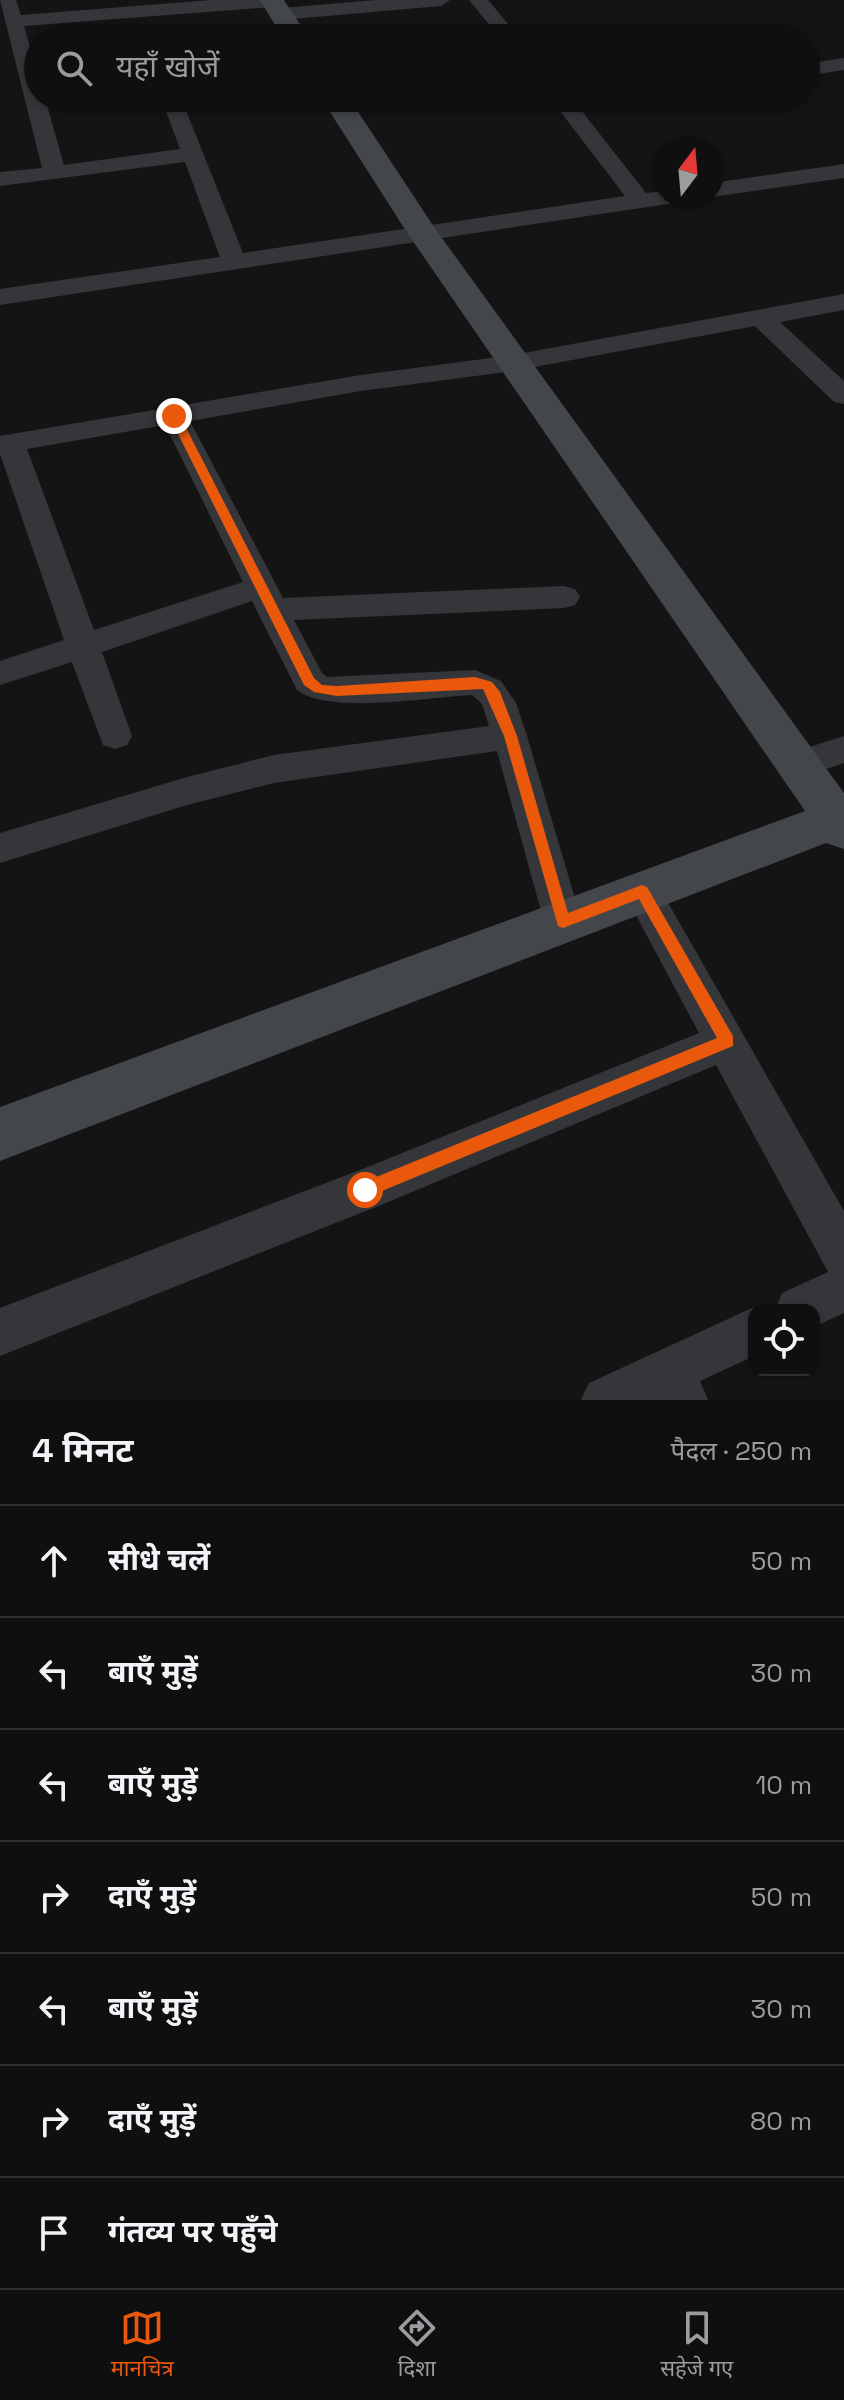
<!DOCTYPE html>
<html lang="hi">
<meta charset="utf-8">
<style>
body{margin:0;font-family:"Space Grotesk","Noto Sans Devanagari",sans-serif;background:#1d1d1e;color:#f1f3f6}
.controls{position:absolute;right:24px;bottom:24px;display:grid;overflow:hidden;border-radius:16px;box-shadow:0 2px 6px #0004}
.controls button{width:72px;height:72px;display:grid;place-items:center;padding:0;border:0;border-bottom:2px solid #2f2f30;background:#0f0f10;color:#f1f3f6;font:40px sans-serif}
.compass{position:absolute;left:652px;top:136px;width:72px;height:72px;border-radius:50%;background:#0f0f10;box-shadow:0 2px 6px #0004;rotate:16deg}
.stop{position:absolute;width:24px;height:24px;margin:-18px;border:6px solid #ea580c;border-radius:50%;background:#fff}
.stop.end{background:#ea580c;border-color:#fff;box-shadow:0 2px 8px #0008}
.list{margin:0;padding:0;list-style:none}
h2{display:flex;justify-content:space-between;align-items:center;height:104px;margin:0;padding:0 32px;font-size:34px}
h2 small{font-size:26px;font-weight:400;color:#9b9c9f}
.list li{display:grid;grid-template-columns:52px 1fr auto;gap:24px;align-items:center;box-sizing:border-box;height:112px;padding:0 32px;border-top:2px solid #2f2f30}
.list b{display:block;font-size:30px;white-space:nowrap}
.list em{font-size:26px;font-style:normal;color:#9b9c9f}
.icon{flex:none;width:44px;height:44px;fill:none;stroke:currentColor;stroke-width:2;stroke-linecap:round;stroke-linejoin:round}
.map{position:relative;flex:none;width:844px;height:1400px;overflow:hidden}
.search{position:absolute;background:#0f0f10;box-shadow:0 2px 6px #0004;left:24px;right:24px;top:24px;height:88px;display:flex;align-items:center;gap:20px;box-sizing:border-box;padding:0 28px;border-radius:44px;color:#9b9c9f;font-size:30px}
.sheet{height:888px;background:#0f0f10}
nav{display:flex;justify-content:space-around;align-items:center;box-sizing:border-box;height:112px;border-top:2px solid #2f2f30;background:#0f0f10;font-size:22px;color:#9b9c9f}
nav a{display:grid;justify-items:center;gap:4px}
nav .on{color:#ea580c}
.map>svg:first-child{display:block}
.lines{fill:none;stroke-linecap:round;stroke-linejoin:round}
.street{fill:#35363a;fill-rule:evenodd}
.secondary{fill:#43464a;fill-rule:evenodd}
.route{fill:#ea580c}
</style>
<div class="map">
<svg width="844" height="1400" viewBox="0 0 844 1400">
<rect width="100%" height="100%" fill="#141415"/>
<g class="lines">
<path class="street" d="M0,0H16L21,15L211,0H281L279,5L272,7L24,26L38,75V98H45L64,165L180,149L161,98H181L243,253L625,196L550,98H630L620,104L581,110L646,193L664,191V196H686L682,201L674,203L0,305V289L220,257L185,162L0,186V172L42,168Z
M376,0H450L441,6L281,20L271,14L281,8Z
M469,0H488L520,38H500Z
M844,58V70L806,76V64Z
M844,164V178L712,197L708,196H712V183Z
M844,294V310L780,322L844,381V404L834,402L755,326L513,371L361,391L190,421L283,598L564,586L575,589L580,597L575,605L564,608L294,620L322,673L327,677L475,670L501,681L516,703L527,736L582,922L577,934L563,938L549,934L544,922L497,751L274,783L187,805L0,863V833L187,777L274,755L489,726L482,704L472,695C431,697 328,715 297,690L252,601L102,652L132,736L127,745L115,749L103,745L72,662L0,685V661L64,640L0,454V436L361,375L513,355ZM165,425L243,582L94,630L27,449Z
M844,736V763L797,779L784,775L779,765L784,755Z
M642,875L655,880L844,1211V1313L814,1327V1310H775L782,1293L828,1272L716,1065L381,1205L0,1356V1308L365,1168L699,1033L623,891L629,880Z
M754,1307L761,1310H754V1356L700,1381L708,1400H581L589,1383Z"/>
<path class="secondary" d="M260,0H284L309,38H283Z
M321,98H349L434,227L844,793V849L826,843L0,1161V1107L805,811L406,231Z"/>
</g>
<path class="route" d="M170,414L180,416L314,678L322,685L337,686L475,677L492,682L500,692L517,736L568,913L642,885L647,887L733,1036V1046L365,1198L359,1195L356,1190L359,1184L717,1038L639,899L563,928L558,926L504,736L483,689L337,696L314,692L304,685L169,416Z"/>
</svg>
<div class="controls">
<button><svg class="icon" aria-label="locate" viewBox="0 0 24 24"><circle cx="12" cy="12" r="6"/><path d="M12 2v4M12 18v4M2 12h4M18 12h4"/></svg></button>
</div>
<svg class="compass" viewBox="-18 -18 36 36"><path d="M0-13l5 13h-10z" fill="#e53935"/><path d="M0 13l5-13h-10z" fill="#9b9c9f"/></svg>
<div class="stop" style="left:365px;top:1190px"></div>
<div class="stop end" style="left:174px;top:416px"></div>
<div class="search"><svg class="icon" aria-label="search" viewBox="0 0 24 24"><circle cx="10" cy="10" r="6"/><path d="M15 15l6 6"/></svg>यहाँ खोजें</div>
</div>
<section class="sheet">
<h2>4 मिनट<small>पैदल · 250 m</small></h2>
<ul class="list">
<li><svg class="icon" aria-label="ahead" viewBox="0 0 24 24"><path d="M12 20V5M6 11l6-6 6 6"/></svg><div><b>सीधे चलें</b></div><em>50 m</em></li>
<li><svg class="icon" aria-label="left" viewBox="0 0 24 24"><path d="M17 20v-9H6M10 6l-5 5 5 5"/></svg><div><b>बाएँ मुड़ें</b></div><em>30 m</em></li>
<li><svg class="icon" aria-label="left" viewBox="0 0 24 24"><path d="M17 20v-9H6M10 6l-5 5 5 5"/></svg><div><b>बाएँ मुड़ें</b></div><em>10 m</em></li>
<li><svg class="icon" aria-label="right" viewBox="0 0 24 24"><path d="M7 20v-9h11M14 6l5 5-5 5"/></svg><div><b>दाएँ मुड़ें</b></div><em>50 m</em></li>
<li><svg class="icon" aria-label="left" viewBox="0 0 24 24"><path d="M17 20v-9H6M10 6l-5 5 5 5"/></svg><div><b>बाएँ मुड़ें</b></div><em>30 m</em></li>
<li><svg class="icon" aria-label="right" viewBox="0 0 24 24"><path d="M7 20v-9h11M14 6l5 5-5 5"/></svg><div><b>दाएँ मुड़ें</b></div><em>80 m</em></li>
<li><svg class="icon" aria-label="arrive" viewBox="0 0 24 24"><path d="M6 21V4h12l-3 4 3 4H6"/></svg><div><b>गंतव्य पर पहुँचे</b></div></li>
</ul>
</section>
<nav>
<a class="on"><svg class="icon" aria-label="map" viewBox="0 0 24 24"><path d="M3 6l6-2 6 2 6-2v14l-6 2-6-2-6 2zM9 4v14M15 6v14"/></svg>मानचित्र</a>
<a><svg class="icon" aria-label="directions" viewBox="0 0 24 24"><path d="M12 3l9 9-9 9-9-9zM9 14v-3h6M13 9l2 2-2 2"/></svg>दिशा</a>
<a><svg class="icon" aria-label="saved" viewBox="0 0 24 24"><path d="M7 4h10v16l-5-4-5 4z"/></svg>सहेजे गए</a>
</nav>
